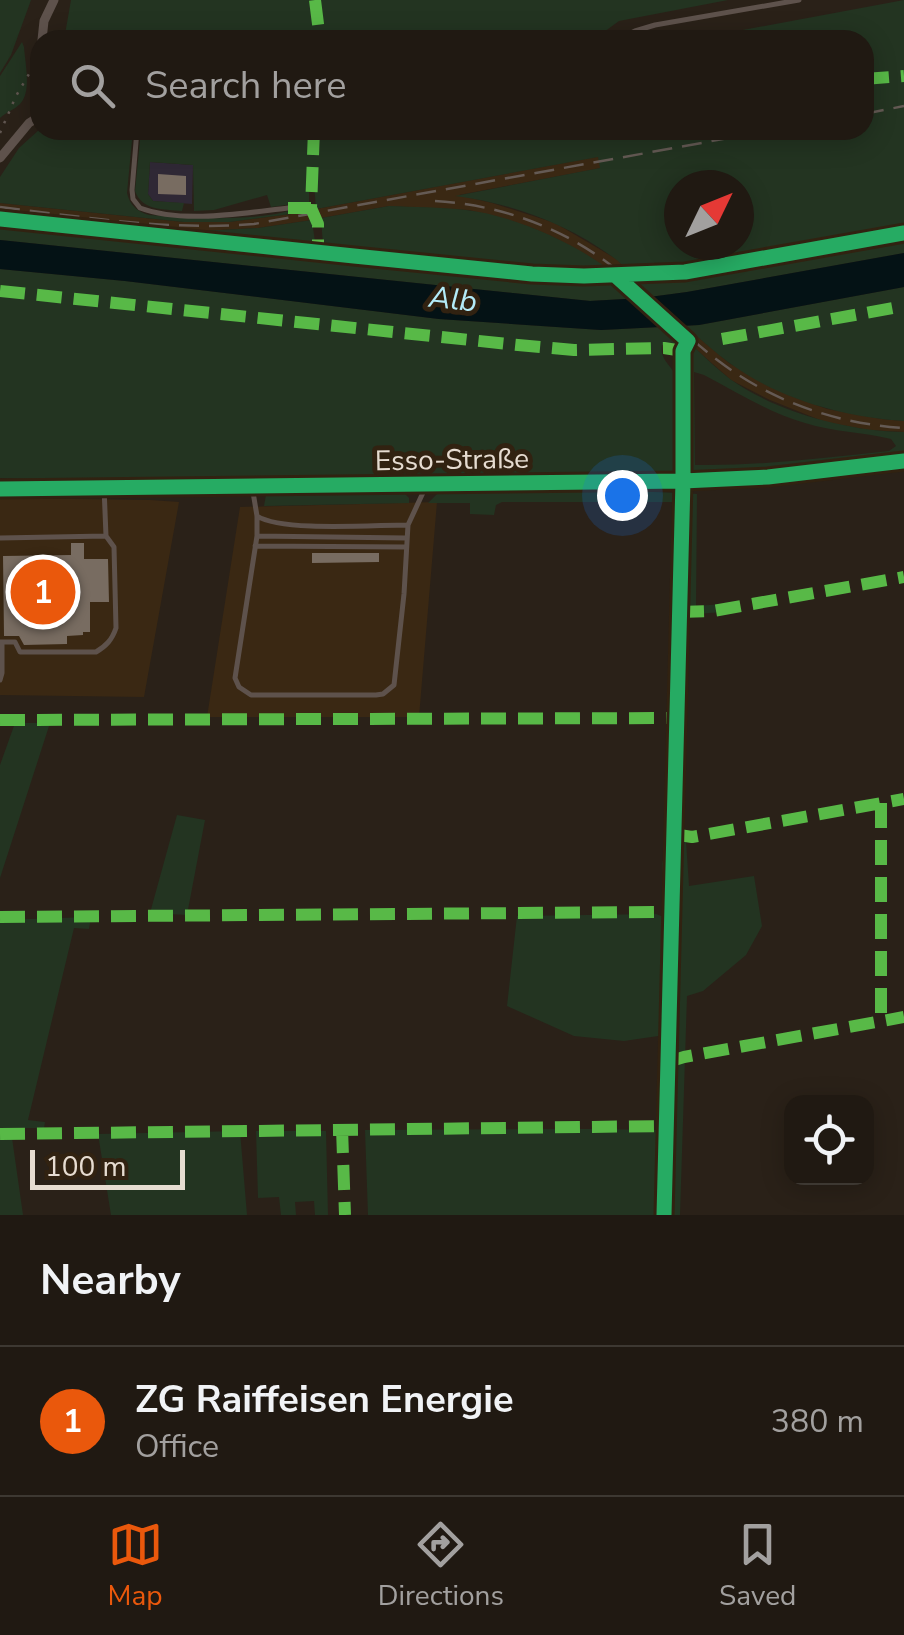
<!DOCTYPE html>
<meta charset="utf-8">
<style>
body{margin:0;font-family:"Nunito Sans",sans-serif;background:#2d2620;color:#f1f3f6}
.controls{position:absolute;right:30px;bottom:30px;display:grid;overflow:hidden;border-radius:20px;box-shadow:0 5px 25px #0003}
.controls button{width:90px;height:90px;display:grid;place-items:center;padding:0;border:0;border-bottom:2px solid #3d3832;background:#201912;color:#f1f3f6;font:50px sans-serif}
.compass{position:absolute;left:664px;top:170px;width:90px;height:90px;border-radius:50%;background:#201912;box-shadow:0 5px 25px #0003;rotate:47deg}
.scale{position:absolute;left:30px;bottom:25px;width:155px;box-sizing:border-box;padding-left:10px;border:5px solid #e6dcd1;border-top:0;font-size:28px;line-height:35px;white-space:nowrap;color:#e6dcd1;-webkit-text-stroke:8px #312211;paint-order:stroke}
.you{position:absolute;left:622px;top:495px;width:35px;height:35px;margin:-25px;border:8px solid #fff;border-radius:50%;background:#1a73e8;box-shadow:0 0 0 15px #1a73e833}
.badge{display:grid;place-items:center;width:65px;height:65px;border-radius:50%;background:#ea580c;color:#fff;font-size:32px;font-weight:700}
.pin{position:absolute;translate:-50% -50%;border:5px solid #fff;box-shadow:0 2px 10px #0006}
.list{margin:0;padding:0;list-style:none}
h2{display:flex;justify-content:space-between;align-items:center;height:130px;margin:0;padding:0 40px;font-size:42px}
h2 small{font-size:32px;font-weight:400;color:#a2a09f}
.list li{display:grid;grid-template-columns:65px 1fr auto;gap:30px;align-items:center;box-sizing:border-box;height:150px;padding:0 40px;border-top:2px solid #3d3832}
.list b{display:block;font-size:38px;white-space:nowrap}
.list p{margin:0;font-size:32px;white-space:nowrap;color:#a2a09f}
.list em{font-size:32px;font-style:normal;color:#a2a09f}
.icon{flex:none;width:55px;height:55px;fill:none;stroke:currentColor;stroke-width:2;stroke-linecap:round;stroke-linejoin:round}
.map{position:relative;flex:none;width:904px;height:1215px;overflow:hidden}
.search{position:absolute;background:#201912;box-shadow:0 5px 25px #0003;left:30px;right:30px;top:30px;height:110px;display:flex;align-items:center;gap:25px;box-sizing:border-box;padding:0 35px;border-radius:30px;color:#a2a09f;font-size:38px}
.sheet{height:280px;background:#201912}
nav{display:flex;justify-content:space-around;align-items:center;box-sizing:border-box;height:140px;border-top:2px solid #3d3832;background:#201912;font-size:28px;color:#a2a09f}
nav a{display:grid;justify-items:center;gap:5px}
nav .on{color:#ea580c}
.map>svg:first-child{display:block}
.built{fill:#3a2813}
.industrial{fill:#2f2835}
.green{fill:#233421;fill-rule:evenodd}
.water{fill:#041215}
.building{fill:#786c61}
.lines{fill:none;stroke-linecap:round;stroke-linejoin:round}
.path{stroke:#605650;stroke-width:2.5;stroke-dasharray:2.5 8;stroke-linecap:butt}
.service{stroke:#5e524c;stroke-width:5}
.minor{stroke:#5e524c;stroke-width:9}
.rail{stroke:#645a54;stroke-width:2.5;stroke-dasharray:20 10;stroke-linecap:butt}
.quiet{stroke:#58b947;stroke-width:12;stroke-dasharray:25 12;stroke-linecap:butt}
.cycleway-casing{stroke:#312211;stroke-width:21}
.cycleway{stroke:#26ab63;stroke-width:15}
.labels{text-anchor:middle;stroke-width:10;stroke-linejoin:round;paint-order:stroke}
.street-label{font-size:28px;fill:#e6dcd1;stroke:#312211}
.water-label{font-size:30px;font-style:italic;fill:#b3ebf8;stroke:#312211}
</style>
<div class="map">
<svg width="904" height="1215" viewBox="0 0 904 1215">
<rect width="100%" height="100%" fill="#2a2118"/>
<path class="built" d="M741,130L601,168L459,195L492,203L555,223L618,260L627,271L614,274L559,240L537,230L511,221L469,210L389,206L321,218L316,209Z
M0,203L184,222H229L306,212L312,220L258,228L203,231L0,212Z
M697,336L729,363L789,395L827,409L882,419L904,421V432L868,430L825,422L770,400L731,380L690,344Z
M0,498L150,500L179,502L144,697L0,695Z
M437,502L419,717H207L240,507Z"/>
<path class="industrial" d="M150,162L193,165L192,204L153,201L148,194Z"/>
<path class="green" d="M0,0H31L11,55L0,73Z
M71,0H728L619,21L593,40H64Z
M904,0V253L687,292L642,298L590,301L0,240V221L314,252L322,260L325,258L326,255L535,275L613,278L633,292L641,285C632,276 624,265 614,258C568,224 511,203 455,196L600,168L598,157L316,209L314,183L309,181V202L271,207L267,195L214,210L194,211L193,165L150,162L148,194L153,201L184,203L182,211C163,209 142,211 135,191L141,130H864V40H689ZM679,185H739V245H679Z
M22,42L24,47C25,63 32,92 20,104C14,110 6,112 0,118V76Z
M40,129L133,130L127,193C130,205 136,211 149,215C191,218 233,221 276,214C287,212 295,208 306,212L229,222H184L0,203V177L19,148Z
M389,206C414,207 440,207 466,210C512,215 579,244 614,274L534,271L334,251L323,245L321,218Z
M0,212L203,231L258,228L312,220L315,242L311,246L299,247L0,217Z
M0,269L125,281L439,319L601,330L699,325L904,287V421C843,417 778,399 728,362C716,353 704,342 692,332L684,339L681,346L662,345C659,362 675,366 677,381C681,408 678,438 678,465V469L672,473L71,480L0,478Z
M694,347C706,358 717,369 730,379C776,412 848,431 904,432V452C832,464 759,471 686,472L685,373L690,367ZM694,372L704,375C737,392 769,413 805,423C833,432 863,432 891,439L896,446L889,451C824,458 760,466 695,465Z
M629,491L679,493V508L674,502H502L496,505L494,515L470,514V503H428L439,492Z
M686,493L697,494L696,606L723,604V612L682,615Z
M405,494L409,498V503L264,506L266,495Z
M15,723H50L0,878V765Z
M177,815L205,820L187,915L150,913Z
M686,841L689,886L754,876L762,926L746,955L703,991L687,996L680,1215H667L678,888L664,889L662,864L667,844Z
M656,914L669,919L665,1035L624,1041L574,1036L507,1006L517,916Z
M91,917L89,929L74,928L28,1120L45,1122L44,1128H0V920Z
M587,1129L661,1130L659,1215H368L365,1130Z
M0,1131H11L23,1215H0Z
M240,1131L247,1215H111L98,1134Z
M256,1131H326L328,1215H315L314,1201L295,1202L296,1215H281L279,1197L258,1198Z"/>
<path class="water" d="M0,240L590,301L642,298L687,292L904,253V287L699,325L601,330L439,319L125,281L0,269Z"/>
<path class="building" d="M158,174L186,176V195L158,194Z
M71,543H84V559H108L109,602H90V632H83V635L67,636V644L24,645L19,636H4L3,556L71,555Z
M312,553H379V562L312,563Z"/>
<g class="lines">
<path class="path" d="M0,133L16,96L29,74"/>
<path class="service" d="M617,40L635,31L655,25L799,0
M137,130L132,190L133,199L140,208C183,224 244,213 288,208
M252,486L257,516V536L235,678L239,687L251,695H376L383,694L394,685L404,594L408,525L427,484
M257,516C282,532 373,525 407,525
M257,536L406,538
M0,538L106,536
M255,546L406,547
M0,642H15L20,652H96C106,646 112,640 116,628L114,547L106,536L104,487
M0,680L2,673V644"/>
<path class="minor" d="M42,40L44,21L54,0
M40,62V81
M0,158L29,123L40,116
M0,489L683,481L768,477L904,461"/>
<path class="rail" d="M864,114L904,106
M435,201C504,205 570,230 623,275C655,304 685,336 720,362C773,402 838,424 904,428
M0,207C84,217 169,231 254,224L773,130"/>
<path class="quiet" d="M315,0L320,40
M864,79L904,76
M314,130L311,208L318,224V251
M288,208H311
M0,291L518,345L574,350L664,348L683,351
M722,339L904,306
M679,612L713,611L904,577
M0,720L676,718
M881,803V1021
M673,834L692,837L904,799
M0,917L657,912L672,916
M668,1062L684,1057L904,1017
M342,1128L345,1215
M0,1134L666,1126"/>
<defs>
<path id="cycleway" d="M0,219L354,256L532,274L584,276L685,272L904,233
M616,276L688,341L683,351V481L664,1215
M0,489L683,481L768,477L904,461"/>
</defs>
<use href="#cycleway" class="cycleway-casing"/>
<use href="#cycleway" class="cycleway"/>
</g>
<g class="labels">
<g class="street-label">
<text transform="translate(452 459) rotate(-1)" y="10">Esso-Straße</text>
</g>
<g class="water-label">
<text transform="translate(453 299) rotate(6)" y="10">Alb</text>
</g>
</g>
</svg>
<div class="controls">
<button><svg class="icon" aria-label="locate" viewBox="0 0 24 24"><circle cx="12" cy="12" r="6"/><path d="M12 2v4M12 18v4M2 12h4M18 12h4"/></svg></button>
</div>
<svg class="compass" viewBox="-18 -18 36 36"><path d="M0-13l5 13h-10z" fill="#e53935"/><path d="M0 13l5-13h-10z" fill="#a2a09f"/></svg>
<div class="scale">100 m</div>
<div class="you"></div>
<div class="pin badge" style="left:43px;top:592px">1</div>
<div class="search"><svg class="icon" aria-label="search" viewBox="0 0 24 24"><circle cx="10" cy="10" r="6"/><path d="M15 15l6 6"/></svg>Search here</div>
</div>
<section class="sheet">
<h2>Nearby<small></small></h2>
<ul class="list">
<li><span class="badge">1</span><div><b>ZG Raiffeisen Energie</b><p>Office</p></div><em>380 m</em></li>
</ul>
</section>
<nav>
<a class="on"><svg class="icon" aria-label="map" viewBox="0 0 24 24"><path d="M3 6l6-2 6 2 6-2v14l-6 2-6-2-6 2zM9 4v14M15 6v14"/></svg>Map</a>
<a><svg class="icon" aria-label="directions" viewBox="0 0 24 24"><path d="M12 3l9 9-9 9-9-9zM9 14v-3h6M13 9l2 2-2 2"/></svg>Directions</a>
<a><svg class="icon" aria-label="saved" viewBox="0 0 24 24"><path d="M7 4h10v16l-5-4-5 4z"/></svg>Saved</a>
</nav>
